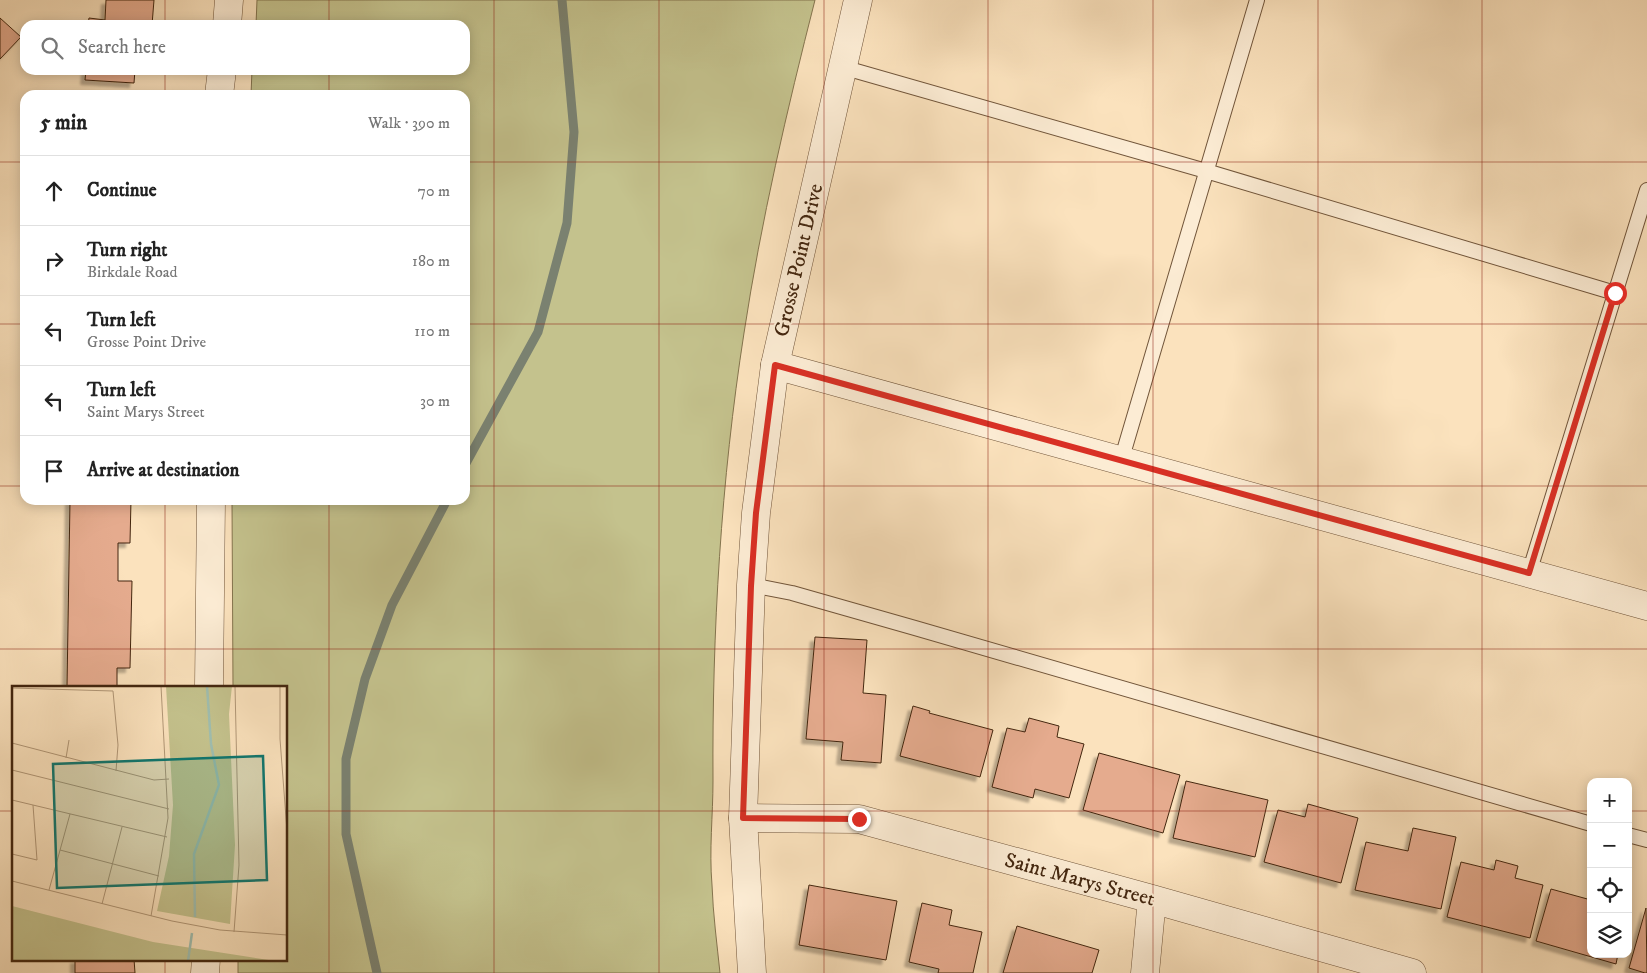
<!DOCTYPE html>
<meta charset="utf-8">
<style>
body{margin:0;font-family:"IM FELL DW Pica",serif;background:#f2f2f2;color:#222}
.controls{position:absolute;right:15px;bottom:15px;display:grid;overflow:hidden;border-radius:10px;box-shadow:0 2px 12px #0003}
.controls button{width:45px;height:45px;display:grid;place-items:center;padding:0;border:0;border-bottom:1px solid #e0e0e0;background:#fff;color:#222;font:25px sans-serif}
.stop{position:absolute;width:15px;height:15px;margin:-11px;border:4px solid #d93025;border-radius:50%;background:#fff}
.stop.end{background:#d93025;border-color:#fff;box-shadow:0 1px 5px #0008}
.list{margin:0;padding:0;list-style:none}
h2{display:flex;justify-content:space-between;align-items:center;height:65px;margin:0;padding:0 20px;font-size:21px}
h2 small{font-size:16px;font-weight:400;color:#767676}
.list li{display:grid;grid-template-columns:32px 1fr auto;gap:15px;align-items:center;box-sizing:border-box;height:70px;padding:0 20px;border-top:1px solid #e0e0e0}
.list b{display:block;font-size:19px;white-space:nowrap}
.list p{margin:0;font-size:16px;white-space:nowrap;color:#767676}
.list em{font-size:16px;font-style:normal;color:#767676}
.icon{flex:none;width:28px;height:28px;fill:none;stroke:currentColor;stroke-width:2;stroke-linecap:round;stroke-linejoin:round}
.map{position:relative;flex:none;width:1647px;height:973px;overflow:hidden}
.search{position:absolute;background:#fff;box-shadow:0 2px 12px #0003;left:20px;top:20px;width:450px;height:55px;display:flex;align-items:center;gap:12px;box-sizing:border-box;padding:0 18px;border-radius:15px;color:#767676;font-size:19px}
.panel{position:absolute;background:#fff;box-shadow:0 2px 12px #0003;left:20px;top:90px;width:450px;height:415px;border-radius:15px}
.map>svg:first-child{display:block}
.green{fill:#c4c28d;stroke:#84744e}
.lines{fill:none;stroke-linecap:round;stroke-linejoin:round}
.stream{stroke:#7a8170;stroke-width:9}
.building{fill:#e5ab8e;stroke:#43260f;filter:url(#shadow)}
.service-casing{stroke:#71553a;stroke-width:16}
.minor-casing{stroke:#71553a;stroke-width:29}
.tertiary-casing{stroke:#71553a;stroke-width:29}
.service{stroke:#fcecd4;stroke-width:14}
.minor{stroke:#fcecd4;stroke-width:28}
.tertiary{stroke:#fcecd4;stroke-width:28}
.route{stroke:#d93025;stroke-width:6}
.grid{fill:none;stroke:#8f2418;stroke-width:1;stroke-opacity:0.55}
.labels{text-anchor:middle;stroke-width:4;stroke-linejoin:round;paint-order:stroke}
.street-label{font-size:21px;fill:#43260f;stroke:#fcecd4}
.inset-river{fill:none;stroke:#9fbeb0;stroke-width:2.5}
.inset-road{fill:none;stroke:#b19777;stroke-width:1}
.view{fill:#0f766e;fill-opacity:0.15;stroke:#0f766e;stroke-width:2.5}
.inset-edge{fill:none;stroke:#43260f;stroke-width:2.5}
</style>
<div class="map">
<svg width="1647" height="973" viewBox="0 0 1647 973">
<defs>
<filter id="shadow"><feDropShadow dx="-4.5" dy="4.5" stdDeviation="1" flood-color="#0004"/></filter>
</defs>
<rect width="100%" height="100%" fill="#fbe2bd"/>
<filter id="stains"><feTurbulence type="fractalNoise" baseFrequency=".004" numOctaves="4"/><feColorMatrix values="0 0 0 0 .2 0 0 0 0 .09 0 0 0 0 .02 0 0 0 .5 -.17"/></filter>
<radialGradient id="worn" r=".72"><stop offset=".6" stop-color="#630" stop-opacity="0"/><stop offset="1" stop-color="#630" stop-opacity=".3"/></radialGradient>
<path class="green" d="M257,0H815C787,110 761,221 744,333C721,481 712,632 713,781C713,815 709,850 712,885C713,914 717,944 720,973H238V959H286V687H233L232,500H465V95H251L252,70H465V25H256Z"/>
<g class="lines">
<path class="stream" d="M465,465L538,332L567,223L574,132L562,0
M377,973L346,834V759L365,679L392,605L447,500"/>
</g>
<path class="building" d="M106,0H154L152,25H88L89,18L105,20Z
M0,18L21,37L0,59Z
M86,70H135L134,83L85,80Z
M70,500H131L130,543H118V581H132L130,668H117V687H67Z
M815,637L867,640L863,693L886,695L881,763L841,760L843,742L806,739Z
M913,706L930,711L929,713L993,730L980,777L900,756Z
M1029,718L1059,726L1057,737L1084,744L1069,798L1035,789L1033,798L992,787L1007,728L1025,732Z
M1099,753L1180,775L1163,833L1083,810Z
M1186,781L1268,800L1255,857L1173,838Z
M1308,804L1358,818L1341,883L1264,862L1278,810L1305,817Z
M1413,828L1456,837L1441,909L1355,890L1366,842L1408,851Z
M1496,860L1518,866L1515,878L1543,885L1530,938L1447,917L1461,862L1494,870Z
M809,885L897,901L886,960L799,945Z
M1551,889L1591,900V954H1618L1616,964L1536,941Z
M922,903L952,910L949,925L982,932L973,973H938L939,969L909,962Z
M1646,908L1647,973H1645L1629,968Z
M1017,926L1099,950L1092,973H1003Z
M75,959H134L135,973H75Z"/>
<g class="lines">
<defs>
<path id="service" d="M842,67L1206,171L1615,293
M1121,461L1257,0
M1529,573L1647,190
M751,585L792,593L915,628L1591,824
M1628,835L1647,840"/>
<path id="minor" d="M227,25L229,0
M219,95L222,70
M775,365L1647,606
M209,687L211,500
M743,818L859,819L1152,899L1412,973
M205,973L206,959
M1145,973L1152,899"/>
<path id="tertiary" d="M752,973L743,818L751,585L756,513L775,365L858,0"/>
</defs>
<use href="#service" class="service-casing"/>
<use href="#minor" class="minor-casing"/>
<use href="#tertiary" class="tertiary-casing"/>
<use href="#service" class="service"/>
<use href="#minor" class="minor"/>
<use href="#tertiary" class="tertiary"/>
</g>
<g class="lines">
<path class="route" d="M859,819L743,818L751,586L756,513L775,365L1529,573L1615,293"/>
</g>
<path class="grid" d="M165,0V25M329,0V25M494,0V973M659,0V973M824,0V973M988,0V973M1153,0V973M1318,0V973M1482,0V973M165,70V95M329,70V95M0,162H25M465,162H1647M0,324H25M465,324H1647M0,486H25M465,486H1647M165,500V687M329,500V973M0,649H1647M0,811H14M286,811H1591M1628,811H1647M165,959V973"/>
<g class="labels">
<g class="street-label">
<text transform="translate(798 260) rotate(-77)" y="7">Grosse Point Drive</text>
<text transform="translate(1080 879) rotate(15)" y="7">Saint Marys Street</text>
</g>
</g>
<g transform="translate(12 686)">
<rect width="275" height="275" fill="#fbe2bd"/>
<path d="M154,0H220L217,28L223,159L218,238L145,225L157,170L161,119ZM0,220L141,256L263,275H0Z" fill="#c4c28d"/>
<path class="inset-river" d="M183,231L182,168L207,99L199,58L195,0M176,275L180,247"/>
<path class="inset-road" d="M268,0V53L275,145M0,2L101,5L106,59L104,85M0,57L142,94L157,93M54,72L57,54M0,84L157,123M0,114L155,151M48,164L147,190M0,168L25,174L21,119M0,195L160,235L208,244L275,249M37,204L58,128M90,218L110,141M139,230L156,132L149,0M222,246L227,179L223,0"/>
<path class="view" d="M251,70L255,194L45,202L41,78Z"/>
<rect width="275" height="275" class="inset-edge"/>
</g>
<rect width="100%" height="100%" filter="url(#stains)"/>
<rect width="100%" height="100%" fill="url(#worn)"/>
</svg>
<div class="controls">
<button>+</button>
<button>−</button>
<button><svg class="icon" aria-label="locate" viewBox="0 0 24 24"><circle cx="12" cy="12" r="6"/><path d="M12 2v4M12 18v4M2 12h4M18 12h4"/></svg></button>
<button><svg class="icon" aria-label="layers" viewBox="0 0 24 24"><path d="M12 4l9 5-9 5-9-5zM3 14l9 5 9-5"/></svg></button>
</div>
<div class="stop" style="left:1615px;top:293px"></div>
<div class="stop end" style="left:859px;top:819px"></div>
<div class="search"><svg class="icon" aria-label="search" viewBox="0 0 24 24"><circle cx="10" cy="10" r="6"/><path d="M15 15l6 6"/></svg>Search here</div>
<section class="panel">
<h2>5 min<small>Walk · 390 m</small></h2>
<ul class="list">
<li><svg class="icon" aria-label="ahead" viewBox="0 0 24 24"><path d="M12 20V5M6 11l6-6 6 6"/></svg><div><b>Continue</b></div><em>70 m</em></li>
<li><svg class="icon" aria-label="right" viewBox="0 0 24 24"><path d="M7 20v-9h11M14 6l5 5-5 5"/></svg><div><b>Turn right</b><p>Birkdale Road</p></div><em>180 m</em></li>
<li><svg class="icon" aria-label="left" viewBox="0 0 24 24"><path d="M17 20v-9H6M10 6l-5 5 5 5"/></svg><div><b>Turn left</b><p>Grosse Point Drive</p></div><em>110 m</em></li>
<li><svg class="icon" aria-label="left" viewBox="0 0 24 24"><path d="M17 20v-9H6M10 6l-5 5 5 5"/></svg><div><b>Turn left</b><p>Saint Marys Street</p></div><em>30 m</em></li>
<li><svg class="icon" aria-label="arrive" viewBox="0 0 24 24"><path d="M6 21V4h12l-3 4 3 4H6"/></svg><div><b>Arrive at destination</b></div></li>
</ul>
</section>
</div>
